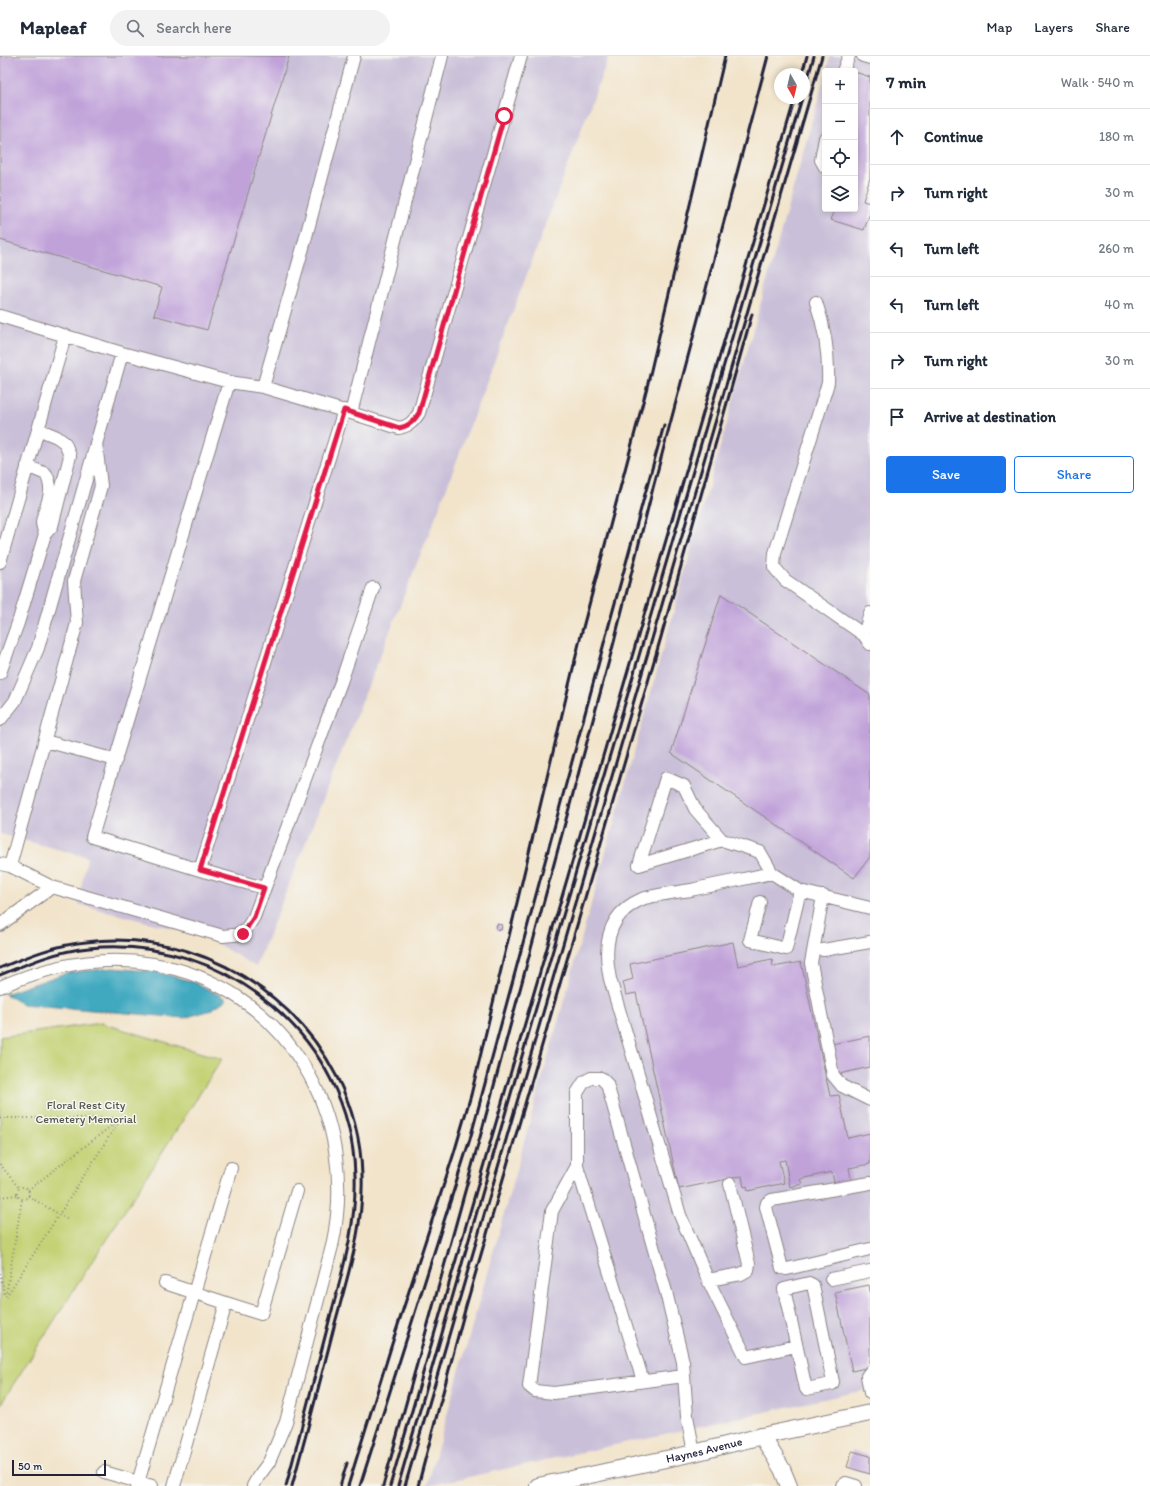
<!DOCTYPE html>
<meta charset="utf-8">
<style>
body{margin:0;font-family:Itim,sans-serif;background:#f2f2f3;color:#1f2937}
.controls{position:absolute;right:12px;top:12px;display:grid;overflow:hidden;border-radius:4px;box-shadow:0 2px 6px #0003}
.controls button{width:36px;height:36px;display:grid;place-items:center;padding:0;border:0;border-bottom:1px solid #e0e1e3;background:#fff;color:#1f2937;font:20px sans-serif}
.compass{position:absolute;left:774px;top:12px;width:36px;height:36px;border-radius:50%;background:#fff;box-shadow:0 2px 6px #0003;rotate:172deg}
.scale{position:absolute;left:12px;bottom:10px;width:94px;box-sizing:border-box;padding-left:4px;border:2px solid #22223b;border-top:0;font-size:11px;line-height:14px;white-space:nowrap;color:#22223b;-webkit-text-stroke:3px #f6f6f2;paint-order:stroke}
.stop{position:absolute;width:12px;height:12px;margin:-9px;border:3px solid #e11d48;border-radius:50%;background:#fff}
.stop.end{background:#e11d48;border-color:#fff;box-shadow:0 1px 4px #0008}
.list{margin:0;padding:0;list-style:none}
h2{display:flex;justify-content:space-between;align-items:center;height:52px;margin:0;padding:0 16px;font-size:17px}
h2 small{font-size:13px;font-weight:400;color:#747a83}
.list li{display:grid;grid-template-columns:26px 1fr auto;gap:12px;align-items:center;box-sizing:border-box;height:56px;padding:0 16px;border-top:1px solid #e0e1e3}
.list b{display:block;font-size:15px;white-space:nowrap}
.list em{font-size:13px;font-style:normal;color:#747a83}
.actions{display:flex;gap:8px;padding:12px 16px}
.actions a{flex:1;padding:9px 0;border:1px solid #1a73e8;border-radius:4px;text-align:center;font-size:14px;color:#1a73e8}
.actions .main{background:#1a73e8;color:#fff}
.icon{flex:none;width:22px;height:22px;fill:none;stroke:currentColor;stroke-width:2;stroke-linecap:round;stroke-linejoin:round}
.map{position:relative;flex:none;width:870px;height:1430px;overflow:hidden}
header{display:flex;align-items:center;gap:24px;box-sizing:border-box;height:56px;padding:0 20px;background:#fff;border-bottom:1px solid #e0e1e3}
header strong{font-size:19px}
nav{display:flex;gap:22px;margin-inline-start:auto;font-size:14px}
.search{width:280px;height:36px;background:#f2f2f3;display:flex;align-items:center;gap:10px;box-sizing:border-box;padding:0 14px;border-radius:22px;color:#747a83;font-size:15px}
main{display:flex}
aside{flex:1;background:#fff}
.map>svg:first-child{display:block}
.industrial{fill:#c9bfd8}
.green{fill:#c4d274;stroke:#737a58}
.water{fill:#40a9c0;stroke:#31667e}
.building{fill:#c0a2d9}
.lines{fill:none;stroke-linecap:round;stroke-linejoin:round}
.minor-casing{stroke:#8a8383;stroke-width:14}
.major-casing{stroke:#8a8383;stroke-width:18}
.path{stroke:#8a8383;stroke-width:2;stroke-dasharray:1 3;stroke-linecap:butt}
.minor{stroke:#fff;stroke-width:12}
.major{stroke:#fff;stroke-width:16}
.rail{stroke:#22223b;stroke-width:3}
.route{stroke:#e11d48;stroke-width:5}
.labels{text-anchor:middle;stroke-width:3;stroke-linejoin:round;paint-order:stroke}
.park-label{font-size:12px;fill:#53574c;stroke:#f6f6f2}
.street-label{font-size:12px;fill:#22223b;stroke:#f6f6f2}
</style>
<header>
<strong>Mapleaf</strong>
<div class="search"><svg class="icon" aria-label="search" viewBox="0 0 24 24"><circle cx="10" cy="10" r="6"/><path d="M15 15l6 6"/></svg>Search here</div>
<nav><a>Map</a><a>Layers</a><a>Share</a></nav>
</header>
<main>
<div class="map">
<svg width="870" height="1430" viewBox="0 0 870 1430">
<rect width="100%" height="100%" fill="#f6f6f2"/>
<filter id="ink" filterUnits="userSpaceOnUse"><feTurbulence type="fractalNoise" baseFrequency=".025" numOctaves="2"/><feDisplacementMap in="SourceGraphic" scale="8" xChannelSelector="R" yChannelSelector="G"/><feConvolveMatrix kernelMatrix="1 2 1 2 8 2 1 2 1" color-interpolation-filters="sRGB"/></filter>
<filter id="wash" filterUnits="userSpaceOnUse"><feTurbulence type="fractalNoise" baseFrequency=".012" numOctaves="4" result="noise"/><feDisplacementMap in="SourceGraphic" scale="16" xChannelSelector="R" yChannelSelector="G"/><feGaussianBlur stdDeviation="0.9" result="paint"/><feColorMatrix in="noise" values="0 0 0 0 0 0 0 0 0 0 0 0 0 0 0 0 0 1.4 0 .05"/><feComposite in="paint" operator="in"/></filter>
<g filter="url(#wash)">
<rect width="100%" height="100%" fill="#f2e4cb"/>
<path class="industrial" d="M0,0H609L439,452L256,911L208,882L78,848L87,801L0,778Z
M830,0H870V1333L427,1430L825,19V153H855V15H826Z"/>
<path class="green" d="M101,967L222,1003L0,1349V981Z"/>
<path class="water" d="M113,912L157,916L194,926L227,943L211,954L184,962L22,948L5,938L66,917Z"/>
<g id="blocks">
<path class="building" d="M0,0H289L207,274L154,259L162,231L0,184Z
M855,16L870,21V122L863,145L870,147V157L864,174L831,164L835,153H855Z
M721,538L870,639V801L854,822L671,697Z
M497,868L502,869L501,874L496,873Z
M733,886L738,910L772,903L773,911L801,906L830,1040L839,1039L848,1082L870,1077V1108L849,1112L852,1127L835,1131L832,1116L800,1123L802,1128L790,1131L785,1104L779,1105L784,1127L748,1135L747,1130L744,1131L742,1120L679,1133L636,937L626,939L623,926L633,923L630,908Z
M870,980V1011L839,1018L832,988Z
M869,1229L870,1235V1311L852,1315L835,1236Z
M852,1395L870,1400V1418L847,1411Z"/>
</g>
</g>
<g filter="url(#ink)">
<use href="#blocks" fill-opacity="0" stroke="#8a8383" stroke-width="1"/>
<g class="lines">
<defs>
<path id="minor" d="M863,0L870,2
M843,15L849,0
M825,82L821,104L825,111
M816,246C825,272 829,299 828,327L775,497L774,511L785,524L864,579L870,588
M0,260L122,297L229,326L263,331L351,357L399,372C409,370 413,366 419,357L521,0
M229,326L92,781L200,814L344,354
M263,331L304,188L354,0
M351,357L442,0
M27,410L46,418C56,438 45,447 42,466C42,470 44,475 45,478
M0,506L65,280
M864,579L870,557
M0,617L18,567L45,478L52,470L70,400L65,387L57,381L38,373
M0,664L15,645L38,592L122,297
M45,685L116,704
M722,784L695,753L684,730L666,722L639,809L722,784L760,796L772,817L800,835L870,852
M0,808L10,810L52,831L223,880L243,878L254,861L341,626L373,532
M10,810L77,567L74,525L101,430L96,387
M200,814L264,832
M823,840L811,907L833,1019L842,1030L870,1044
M760,846L750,884L786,893L800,835
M0,869L52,831
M823,894L870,886
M0,931C48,910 101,899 153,908C287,931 361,1061 332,1190L286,1366L269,1406L258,1421L253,1430
M577,1110L643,1325
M870,1127L772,1144L767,1147L766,1151L782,1212L787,1213L870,1193
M730,1128L749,1208L748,1214L741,1218L708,1224L680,1159L610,923C603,890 607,858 642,843C654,839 678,836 691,834C718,828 745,823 772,817
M831,1223L870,1215
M708,1224L746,1301L796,1290
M165,1227L226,1247
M809,1227L813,1229L833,1326L832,1328L806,1333L784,1233Z
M870,1316L867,1320L870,1337
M684,1320L554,1337L535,1335L529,1330L552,1155L577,1110V1037L584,1026L591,1022H601L607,1028L666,1236L683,1306L687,1360L694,1397
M104,1416L152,1430
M137,1430L231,1112
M174,1430L226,1247L261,1258L297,1135
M842,1430L846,1427L856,1430"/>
<g id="major">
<path d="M762,1380L782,1413L789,1430"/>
<path id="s1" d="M538,1430L694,1397L762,1380L870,1357"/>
</g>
</defs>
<use href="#minor" class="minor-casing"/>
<use href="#major" class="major-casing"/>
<path class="path" d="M0,1062H121L6,1241
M0,1108L19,1132
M17 1137a6 6 0 1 1 12 0a6 6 0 1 1-12 0Z
M28,1134L119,1064
M28,1140L67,1163
M0,1141L17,1139
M0,1217L5,1240
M6,1240L22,1143"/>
<use href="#minor" class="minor"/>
<use href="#major" class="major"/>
<path class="rail" d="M802,18L807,0
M804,36L814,0
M0,912C28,900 56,889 86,886C225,868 358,978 362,1119C364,1170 348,1219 335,1267C321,1322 307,1376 292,1430
M0,919C29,907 57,895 89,892C224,878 351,981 355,1119C357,1172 340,1223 327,1273C313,1326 300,1378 286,1430
M340,1430L347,1407
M348,1430L396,1275L454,1097L471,1039L581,579L647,331L725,0
M360,1430L470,1083L607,576L664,369
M383,1430L479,1085L614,586L653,432L768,0
M390,1430L795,42
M398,1430L510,1041L802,42
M405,1430L822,0
M418,1430L466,1250L661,581L752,258"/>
</g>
</g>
<g class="lines" filter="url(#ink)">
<path class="route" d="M243,878L254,861L264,832L200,814L344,354L399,372C409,370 413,366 419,357L504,60"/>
</g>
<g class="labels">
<g class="park-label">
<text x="86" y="1053">Floral Rest City<tspan x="86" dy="14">Cemetery Memorial</tspan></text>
</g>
<g class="street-label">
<text dy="4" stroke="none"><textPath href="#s1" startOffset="170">Haynes Avenue</textPath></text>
</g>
</g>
</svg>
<div class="controls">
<button>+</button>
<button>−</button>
<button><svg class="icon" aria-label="locate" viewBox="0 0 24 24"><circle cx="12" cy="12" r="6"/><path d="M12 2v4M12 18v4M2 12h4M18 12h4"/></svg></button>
<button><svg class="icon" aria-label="layers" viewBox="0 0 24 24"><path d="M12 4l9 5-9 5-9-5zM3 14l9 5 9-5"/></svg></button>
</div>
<svg class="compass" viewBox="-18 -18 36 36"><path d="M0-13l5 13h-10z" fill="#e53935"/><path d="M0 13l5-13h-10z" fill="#747a83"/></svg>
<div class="scale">50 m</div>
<div class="stop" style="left:504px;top:60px"></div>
<div class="stop end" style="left:243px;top:878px"></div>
</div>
<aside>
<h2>7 min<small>Walk · 540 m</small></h2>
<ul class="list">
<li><svg class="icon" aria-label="ahead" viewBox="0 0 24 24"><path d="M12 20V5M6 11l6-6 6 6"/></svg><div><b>Continue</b></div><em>180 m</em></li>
<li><svg class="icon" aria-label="right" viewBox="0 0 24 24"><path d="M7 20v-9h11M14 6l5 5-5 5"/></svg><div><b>Turn right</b></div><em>30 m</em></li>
<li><svg class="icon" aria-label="left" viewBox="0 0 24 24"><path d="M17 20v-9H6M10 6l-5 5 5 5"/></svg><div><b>Turn left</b></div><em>260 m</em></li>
<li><svg class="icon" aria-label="left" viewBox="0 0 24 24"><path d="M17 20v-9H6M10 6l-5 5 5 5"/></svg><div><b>Turn left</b></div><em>40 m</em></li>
<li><svg class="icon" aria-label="right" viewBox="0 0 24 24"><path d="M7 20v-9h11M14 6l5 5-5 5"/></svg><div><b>Turn right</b></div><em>30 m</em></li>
<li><svg class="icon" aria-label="arrive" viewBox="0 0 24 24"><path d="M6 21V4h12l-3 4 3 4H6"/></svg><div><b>Arrive at destination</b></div></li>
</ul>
<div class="actions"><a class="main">Save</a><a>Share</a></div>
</aside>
</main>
